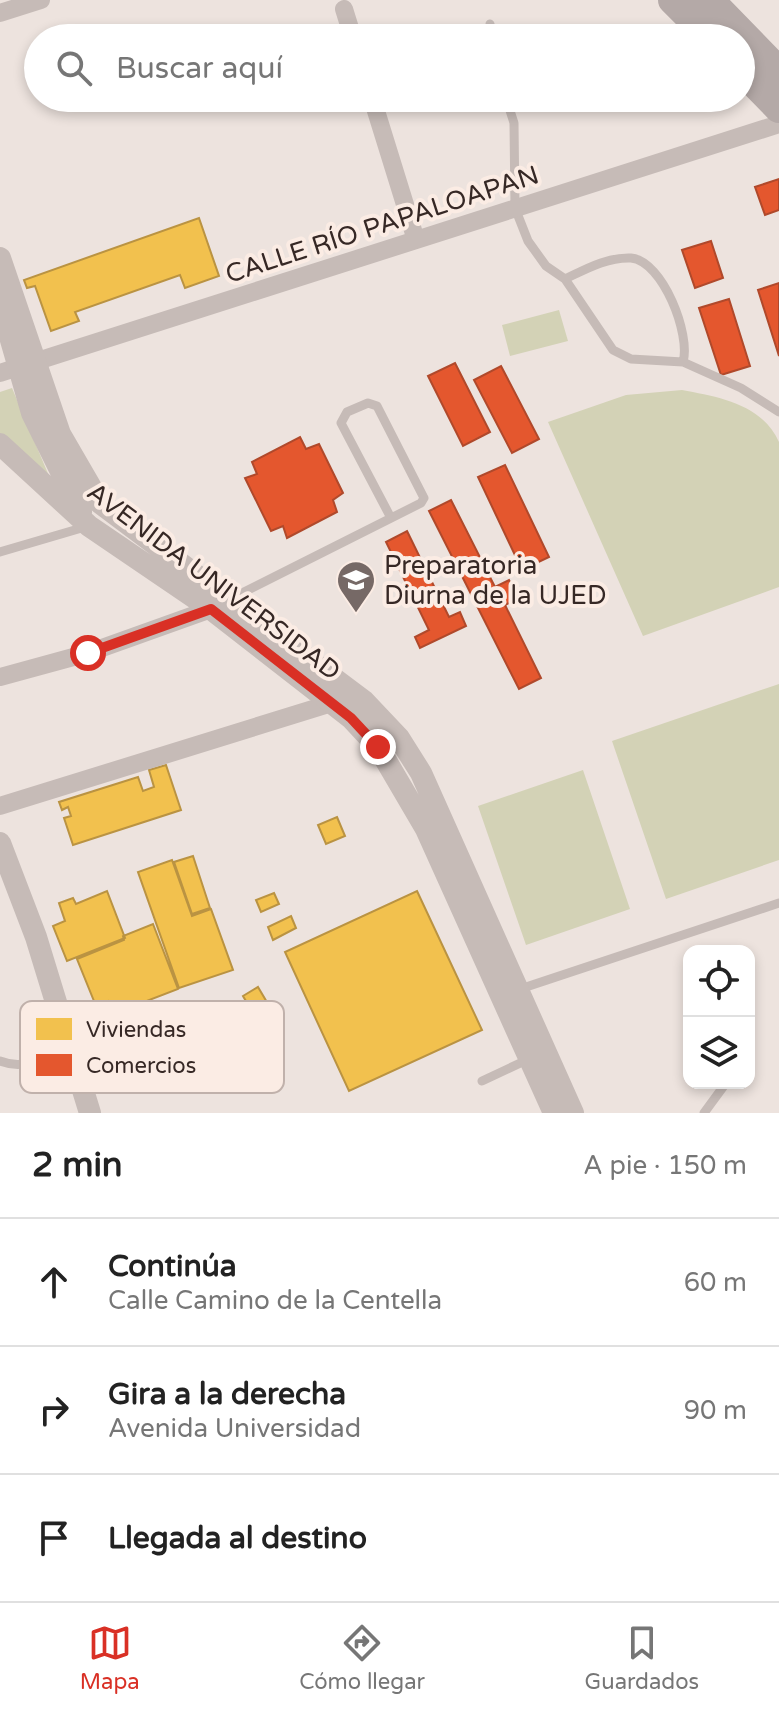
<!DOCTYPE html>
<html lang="es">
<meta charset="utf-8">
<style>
body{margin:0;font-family:"Varela Round",sans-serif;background:#f2f2f2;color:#222}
.controls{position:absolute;right:24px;bottom:24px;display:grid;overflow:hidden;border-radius:16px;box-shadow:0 4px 12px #0003}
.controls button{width:72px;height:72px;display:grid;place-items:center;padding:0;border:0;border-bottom:2px solid #e0e0e0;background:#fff;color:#222;font:40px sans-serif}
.stop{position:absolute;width:24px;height:24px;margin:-18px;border:6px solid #d93025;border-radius:50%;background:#fff}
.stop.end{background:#d93025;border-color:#fff;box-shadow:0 2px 8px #0008}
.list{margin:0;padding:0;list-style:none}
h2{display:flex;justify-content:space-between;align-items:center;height:104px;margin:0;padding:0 32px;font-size:34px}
h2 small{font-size:26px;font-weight:400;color:#767676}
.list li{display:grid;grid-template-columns:52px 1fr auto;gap:24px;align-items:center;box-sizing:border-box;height:128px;padding:0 32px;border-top:2px solid #e0e0e0}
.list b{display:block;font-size:30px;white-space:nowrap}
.list p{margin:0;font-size:26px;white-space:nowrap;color:#767676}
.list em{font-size:26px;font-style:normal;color:#767676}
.icon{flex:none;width:44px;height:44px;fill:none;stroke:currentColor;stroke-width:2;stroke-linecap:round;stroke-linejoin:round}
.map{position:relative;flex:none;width:779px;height:1113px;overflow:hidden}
.search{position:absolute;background:#fff;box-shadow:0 4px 12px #0003;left:24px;right:24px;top:24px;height:88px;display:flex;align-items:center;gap:20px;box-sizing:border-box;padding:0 28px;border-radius:44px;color:#767676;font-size:30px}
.sheet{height:488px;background:#fff}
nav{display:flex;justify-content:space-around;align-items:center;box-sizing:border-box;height:112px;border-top:2px solid #e0e0e0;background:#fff;font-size:22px;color:#767676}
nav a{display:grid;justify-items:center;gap:4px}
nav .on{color:#d93025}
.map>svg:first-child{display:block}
.green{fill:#d3d2b6}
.homes{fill:#f2c14e;stroke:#ba9342;stroke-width:2}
.shops{fill:#e4572e;stroke:#b0492b;stroke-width:2}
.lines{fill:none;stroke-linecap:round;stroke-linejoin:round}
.service{stroke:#c6bbb7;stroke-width:9}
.minor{stroke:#c6bbb7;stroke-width:18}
.tertiary{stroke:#c6bbb7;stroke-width:22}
.primary{stroke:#b4a9a7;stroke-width:30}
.route{stroke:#d93025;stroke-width:10}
.labels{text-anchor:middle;stroke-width:8;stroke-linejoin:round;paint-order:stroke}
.street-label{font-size:26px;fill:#362825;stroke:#fbece4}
.poi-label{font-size:26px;fill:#362825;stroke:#fbece4;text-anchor:start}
.key{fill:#fbece4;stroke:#c0b1ab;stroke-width:2}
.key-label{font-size:22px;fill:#362825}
</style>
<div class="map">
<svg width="779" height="1113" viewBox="0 0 779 1113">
<rect width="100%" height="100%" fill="#ede3de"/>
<path class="green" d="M559,310L568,341L510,356L502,325Z
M12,388L49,476L0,436V392Z
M682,390C719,397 762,404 779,442V587L643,636L548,422L626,395Z
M779,684V860L666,899L612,741Z
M583,770L630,909L526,945L478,806Z"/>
<path class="homes" d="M199,218L219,276L185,288L180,275L75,312L79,321L51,331L35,286L27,288L24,280Z
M166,765L181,810L73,845L64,818L71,816L68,807L62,810L59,802L138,777L143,791L154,787L149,770Z
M337,817L345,836L326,844L318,825Z
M193,856L210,908L192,914L174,862Z
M172,860L192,916L211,909L233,970L179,988L138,872Z
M107,891L125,938L67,961L53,926L65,921L59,903L73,898L76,904Z
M417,891L482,1030L349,1091L285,952Z
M274,893L279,904L261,912L256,900Z
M291,916L296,928L273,940L268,927Z
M153,924L178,989L113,1014L108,1001L96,1006L77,959L124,940L123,936Z
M258,987L268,1004L253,1013L243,996Z"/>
<path class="shops" d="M779,179V210L765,215L755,187Z
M711,241L723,278L695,288L682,250Z
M779,283V356L758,290Z
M729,299L750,366L721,375L699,308Z
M455,363L490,432L463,446L428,376Z
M501,366L539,439L512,453L474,380Z
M300,437L306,449L319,444L343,493L333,500L337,512L287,538L283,526L271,531L245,478L257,474L252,462Z
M505,465L549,557L522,570L478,477Z
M451,500L495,587L509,580L518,598L505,605L541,678L519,689L429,511Z
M407,531L449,617L460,612L466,626L420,648L415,637L429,630L386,542Z"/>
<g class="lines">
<path class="service" d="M490,24L492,38
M506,98L514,123L515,208L528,241L546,266L565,279L613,350L631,359L683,362L741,388L779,412
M565,279C586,269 607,257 631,258C663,261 691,335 683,362
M0,552L85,527
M232,598L421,503L424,498L377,406L368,403L347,412L341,423L391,518
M520,989L779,903
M0,1061C28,1072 44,1055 69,1045C124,1024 182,1022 240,1020
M482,1081L529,1059
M704,1113L726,1083"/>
<path class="minor" d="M344,9L353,38
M0,13L41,0
M372,98L416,240
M0,373L779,124
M0,677L88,653L211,609
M0,806L332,703"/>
<path class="tertiary" d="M0,258L60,434L100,503L364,701L399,738L421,773L573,1113
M0,302L32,413L81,512
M0,444L89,526L211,609L351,718L378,747L426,829L554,1113
M0,843L36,937L90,1113"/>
<path class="primary" d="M673,0L711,38
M709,0L779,72
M741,69L779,108"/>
</g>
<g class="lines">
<path class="route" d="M88,653L211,609L351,718L378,747"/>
</g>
<defs>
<symbol id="school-pin" viewBox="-11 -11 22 30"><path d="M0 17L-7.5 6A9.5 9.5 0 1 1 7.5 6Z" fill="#766966" stroke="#fbece4"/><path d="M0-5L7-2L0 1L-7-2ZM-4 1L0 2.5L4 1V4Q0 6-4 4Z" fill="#fff"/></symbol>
</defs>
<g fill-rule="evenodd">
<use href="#school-pin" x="334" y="558" width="44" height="60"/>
</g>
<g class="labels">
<g class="street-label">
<text transform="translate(382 224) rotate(-18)" y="9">CALLE RÍO PAPALOAPAN</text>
<text transform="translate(214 581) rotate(37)" y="9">AVENIDA UNIVERSIDAD</text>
</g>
<g class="poi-label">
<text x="384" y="574">Preparatoria<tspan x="384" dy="30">Diurna de la UJED</tspan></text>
</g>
</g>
<rect x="20" y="1001" width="264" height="92" rx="12" class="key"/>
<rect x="36" y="1018" width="36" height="22" fill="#f2c14e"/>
<rect x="36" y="1054" width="36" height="22" fill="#e4572e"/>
<g class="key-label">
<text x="86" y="1037">Viviendas</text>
<text x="86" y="1073">Comercios</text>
</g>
</svg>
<div class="controls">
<button><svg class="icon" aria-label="locate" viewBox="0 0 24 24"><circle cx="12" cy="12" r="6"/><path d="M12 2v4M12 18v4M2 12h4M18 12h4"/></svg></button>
<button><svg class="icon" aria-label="layers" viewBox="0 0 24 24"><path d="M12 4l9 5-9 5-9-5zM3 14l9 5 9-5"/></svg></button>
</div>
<div class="stop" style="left:88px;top:653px"></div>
<div class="stop end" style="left:378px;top:747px"></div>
<div class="search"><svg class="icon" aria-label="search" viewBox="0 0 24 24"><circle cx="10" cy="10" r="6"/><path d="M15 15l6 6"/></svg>Buscar aquí</div>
</div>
<section class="sheet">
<h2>2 min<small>A pie · 150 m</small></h2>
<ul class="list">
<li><svg class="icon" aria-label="ahead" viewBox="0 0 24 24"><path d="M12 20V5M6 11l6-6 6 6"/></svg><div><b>Continúa</b><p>Calle Camino de la Centella</p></div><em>60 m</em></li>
<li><svg class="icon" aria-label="right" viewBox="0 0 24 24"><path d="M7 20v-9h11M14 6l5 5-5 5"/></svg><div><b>Gira a la derecha</b><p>Avenida Universidad</p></div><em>90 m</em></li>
<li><svg class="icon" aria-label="arrive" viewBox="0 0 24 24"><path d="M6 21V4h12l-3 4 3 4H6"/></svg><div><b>Llegada al destino</b></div></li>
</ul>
</section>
<nav>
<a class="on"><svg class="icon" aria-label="map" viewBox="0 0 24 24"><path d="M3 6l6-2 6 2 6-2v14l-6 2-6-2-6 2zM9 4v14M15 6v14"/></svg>Mapa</a>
<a><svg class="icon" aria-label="directions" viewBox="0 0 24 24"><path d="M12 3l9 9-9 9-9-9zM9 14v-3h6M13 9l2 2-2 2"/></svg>Cómo llegar</a>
<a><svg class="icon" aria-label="saved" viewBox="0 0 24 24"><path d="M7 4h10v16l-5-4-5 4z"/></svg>Guardados</a>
</nav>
